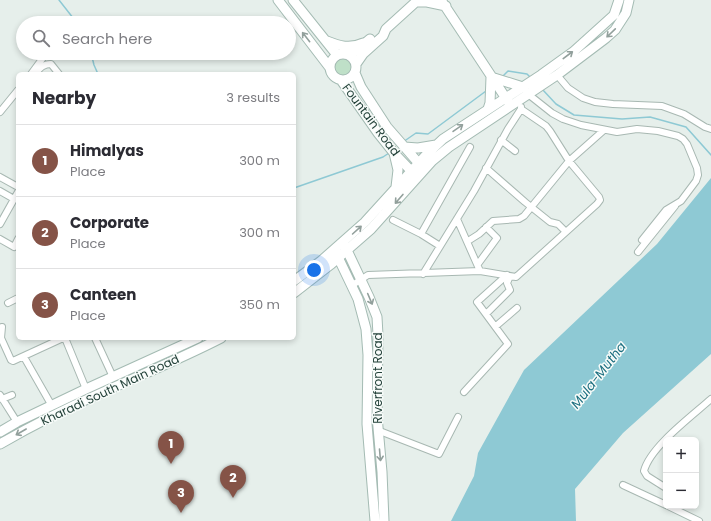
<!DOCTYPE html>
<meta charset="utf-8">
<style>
body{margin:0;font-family:Poppins,sans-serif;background:#f7f7f7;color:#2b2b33}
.controls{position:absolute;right:12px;bottom:12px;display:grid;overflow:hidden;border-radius:6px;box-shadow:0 2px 6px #0003}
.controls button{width:36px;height:36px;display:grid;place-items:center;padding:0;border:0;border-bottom:1px solid #e1e1e2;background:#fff;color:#2b2b33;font:20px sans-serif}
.you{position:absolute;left:314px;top:270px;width:14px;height:14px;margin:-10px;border:3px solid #fff;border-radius:50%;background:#1a73e8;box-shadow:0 0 0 6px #1a73e833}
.badge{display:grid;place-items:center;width:26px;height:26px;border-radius:50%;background:#855347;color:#fff;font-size:13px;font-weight:700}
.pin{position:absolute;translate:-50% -33px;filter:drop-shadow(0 1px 2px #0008)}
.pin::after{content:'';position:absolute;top:21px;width:14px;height:12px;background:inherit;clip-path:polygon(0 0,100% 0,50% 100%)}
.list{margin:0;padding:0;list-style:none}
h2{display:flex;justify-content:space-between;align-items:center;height:52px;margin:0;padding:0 16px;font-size:17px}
h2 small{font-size:13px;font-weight:400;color:#7c7c81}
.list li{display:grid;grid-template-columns:26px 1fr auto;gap:12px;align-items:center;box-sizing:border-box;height:72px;padding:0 16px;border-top:1px solid #e1e1e2}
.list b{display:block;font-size:15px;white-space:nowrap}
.list p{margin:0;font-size:13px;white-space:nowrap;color:#7c7c81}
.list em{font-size:13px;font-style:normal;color:#7c7c81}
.icon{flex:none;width:22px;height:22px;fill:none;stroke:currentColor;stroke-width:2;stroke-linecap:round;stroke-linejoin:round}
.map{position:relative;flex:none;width:711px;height:521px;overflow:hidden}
.search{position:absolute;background:#fff;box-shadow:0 2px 6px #0003;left:16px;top:16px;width:280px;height:44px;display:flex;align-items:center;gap:10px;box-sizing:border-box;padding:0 14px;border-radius:22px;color:#7c7c81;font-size:15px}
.panel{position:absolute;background:#fff;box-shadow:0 2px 6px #0003;left:16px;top:72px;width:280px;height:268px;border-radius:6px}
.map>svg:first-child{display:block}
.green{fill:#bfe0c8}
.water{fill:#8ec9d4}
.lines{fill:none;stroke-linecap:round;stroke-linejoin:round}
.stream{stroke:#8ec9d4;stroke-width:1.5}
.street-casing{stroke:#a8b8b2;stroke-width:8}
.secondary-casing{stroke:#a4bbb3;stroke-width:11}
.street{stroke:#fff;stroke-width:6}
.secondary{stroke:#fff;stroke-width:9}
.oneway{stroke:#92a09c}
.labels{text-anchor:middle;stroke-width:3;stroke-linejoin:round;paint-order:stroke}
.street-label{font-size:12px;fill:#24423a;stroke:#f7fbf9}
.water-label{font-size:13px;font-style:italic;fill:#1c6f80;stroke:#f7fbf9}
</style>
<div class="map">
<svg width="711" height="521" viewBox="0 0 711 521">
<rect width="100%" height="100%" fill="#e6efeb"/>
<path class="green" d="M334 67a9 9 0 1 1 18 0a9 9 0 1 1-18 0Z"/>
<path class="water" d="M711,178V354L623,433L575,489L576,521H451L474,476L478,453L524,370L657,244Z"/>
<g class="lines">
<path class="stream" d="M59,0L77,23
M91,53L94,65L98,74
M502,77L508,71L527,74L531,78
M542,89L556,104L574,115L622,119L650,117L686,127L711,155
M403,142L416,133L428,134L486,91
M294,188L383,157L389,153"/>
<defs>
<path id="street" d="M31,74L45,55
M35,74C40,68 43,64 51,64L59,74
M557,75L568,88L583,98L595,102L613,104L662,106L684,114L705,127L711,129
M526,91L528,94L552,113L563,119L581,125L617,132L637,129L658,131L678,136L683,139L687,144L697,168L698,175L696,181L681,201L666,210L642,240
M0,112L18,90
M501,140L515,151
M486,168L525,202L550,222L558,224L566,232
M0,177L18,187
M0,191L14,199
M457,219L480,271
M393,220L421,234L440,246
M0,224L18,192
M421,234L470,147
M0,239L14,247
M18,239L14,247L18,245
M468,241L479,234L493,221L519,219L524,216L569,161L604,130
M638,252L675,206
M478,264L497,238L486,227
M423,274L474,191L508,129L521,109V107
M351,286L368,275L480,271L516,277L597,204L600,200L599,197L569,161L550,131L546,126L521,109
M8,303L18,298
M486,314L510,290L507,283L510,276
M496,326L517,308
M2,327L1,338L11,360L13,361L63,338
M65,338L86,389
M95,338L113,377
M24,357L52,406
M464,392L508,344L477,302L507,275
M0,395L17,422
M2,399L12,395
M377,430L439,454L458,417
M623,485L666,505
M666,488L647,476L644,471C650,447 692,416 711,399
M668,506L699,521"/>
<path id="secondary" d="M278,0L330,68
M293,0L337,55
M441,0L509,103
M417,2H427L446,6
M327,41C339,46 350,49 363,43
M330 67a13 13 0 1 1 26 0a13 13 0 1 1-26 0Z
M348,55L357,50L370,39
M356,64L363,54L383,36L386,29L418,0
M355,73L361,87L387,127L422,167
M341,80L378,133L394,153L415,175
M488,109L490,103L491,77L523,87
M404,147L418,148L436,145
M394,153L398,170L396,187
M345,246L369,297L377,317L378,335L377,416L382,472L384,521
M336,253L358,299L366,329L368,355L367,424L375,521
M294,281L321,261L365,222L426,155L443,139L541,75L573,52L614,15L619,0
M294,293L330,265L371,229L432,161L449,147L557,75L606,38L615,30L626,13L629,0
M0,432L17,422L86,389L198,338
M0,444C33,425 67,408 101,393C141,375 182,358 221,338"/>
</defs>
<use href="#street" class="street-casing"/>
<use href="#secondary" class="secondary-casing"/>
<use href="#street" class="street"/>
<use href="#secondary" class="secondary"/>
</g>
<defs><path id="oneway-shaft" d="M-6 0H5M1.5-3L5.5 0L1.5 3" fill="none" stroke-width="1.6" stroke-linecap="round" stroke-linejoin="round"/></defs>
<g class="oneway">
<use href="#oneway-shaft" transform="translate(611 33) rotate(136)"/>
<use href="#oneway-shaft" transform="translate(306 37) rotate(-128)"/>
<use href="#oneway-shaft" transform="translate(568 55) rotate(-37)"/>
<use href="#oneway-shaft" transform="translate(458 128) rotate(-35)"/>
<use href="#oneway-shaft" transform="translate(399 199) rotate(131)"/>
<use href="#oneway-shaft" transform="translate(357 230) rotate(-42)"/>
<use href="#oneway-shaft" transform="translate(370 299) rotate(67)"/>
<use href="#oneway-shaft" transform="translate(21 432) rotate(150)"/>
<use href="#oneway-shaft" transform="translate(380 455) rotate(85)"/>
</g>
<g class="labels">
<g class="street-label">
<text transform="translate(371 120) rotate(53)" y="4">Fountain Road</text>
<text transform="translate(378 378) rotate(-90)" y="4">Riverfront Road</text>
<text transform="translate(110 390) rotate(-25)" y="4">Kharadi South Main Road</text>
</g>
<g class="water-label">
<text transform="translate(598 375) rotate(-52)" y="5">Mula-Mutha</text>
</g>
</g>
</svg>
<div class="controls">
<button>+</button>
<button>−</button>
</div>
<div class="you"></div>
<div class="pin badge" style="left:171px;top:464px">1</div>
<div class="pin badge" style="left:233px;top:498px">2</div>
<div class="pin badge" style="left:181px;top:513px">3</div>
<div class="search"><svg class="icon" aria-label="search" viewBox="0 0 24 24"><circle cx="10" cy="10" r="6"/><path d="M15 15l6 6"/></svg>Search here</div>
<section class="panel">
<h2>Nearby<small>3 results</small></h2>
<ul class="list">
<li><span class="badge">1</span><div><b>Himalyas</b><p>Place</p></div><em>300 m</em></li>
<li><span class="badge">2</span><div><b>Corporate</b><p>Place</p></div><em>300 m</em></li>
<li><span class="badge">3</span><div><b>Canteen</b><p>Place</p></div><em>350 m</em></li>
</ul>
</section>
</div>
